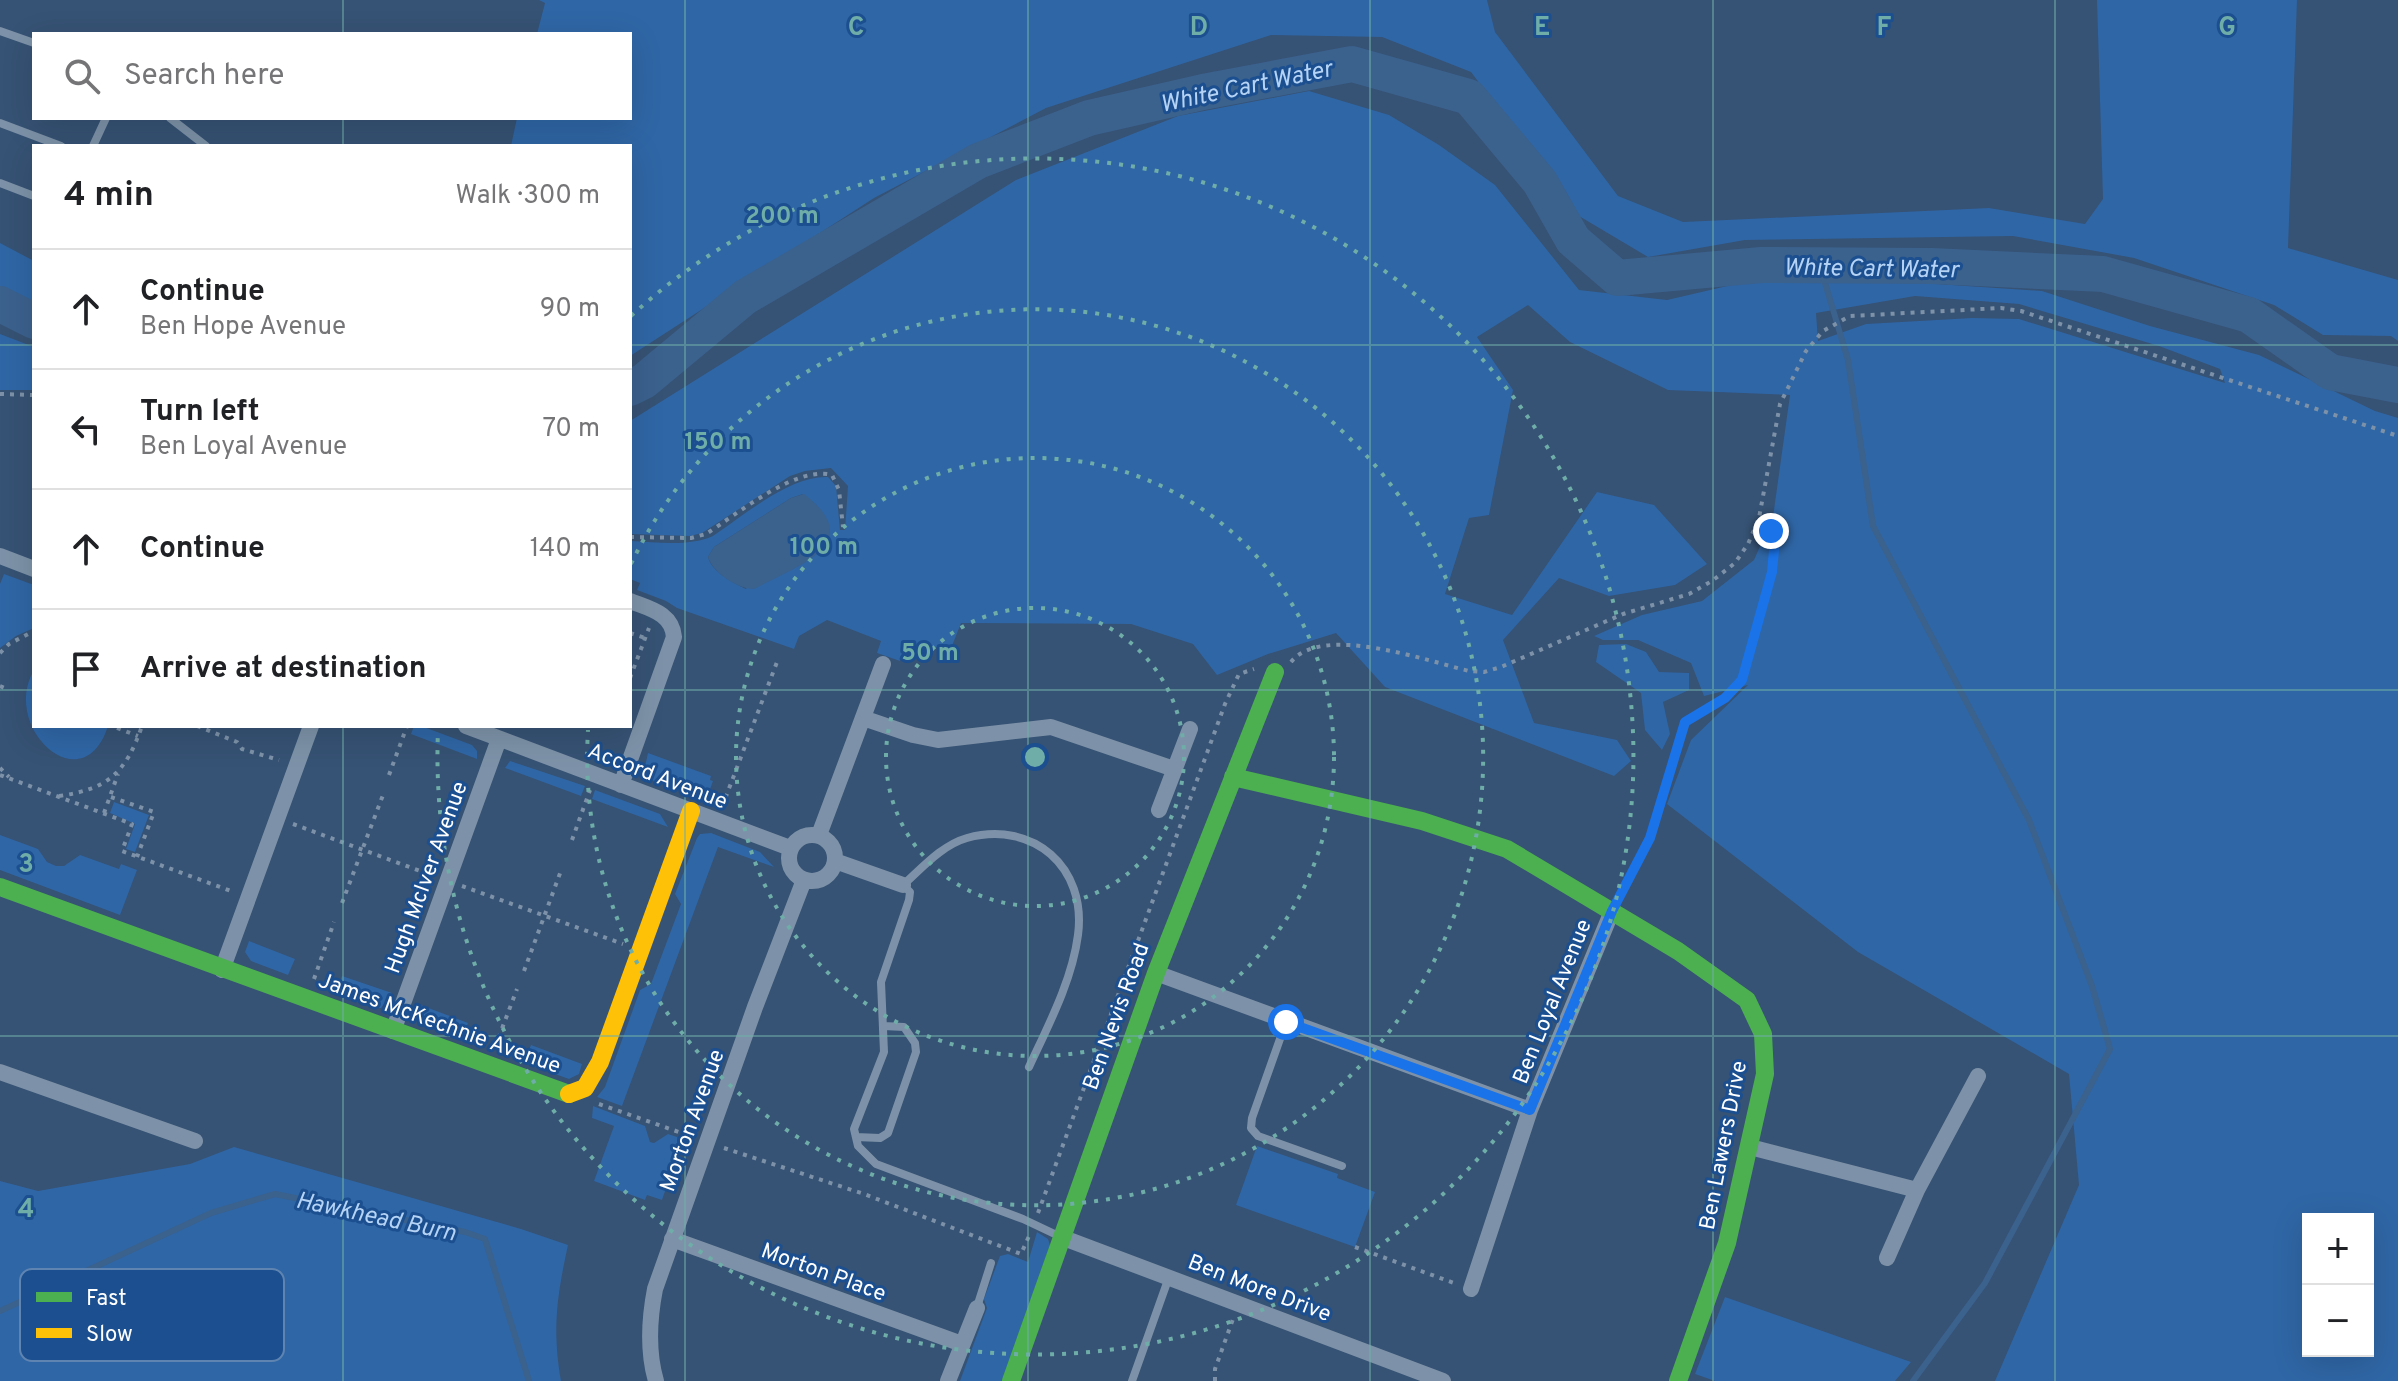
<!DOCTYPE html>
<meta charset="utf-8">
<style>
body{margin:0;font-family:Overpass,sans-serif;background:#f6f6f6;color:#202124}
.controls{position:absolute;right:24px;bottom:24px;display:grid;overflow:hidden;border-radius:0px;box-shadow:0 8px 32px #0002}
.controls button{width:72px;height:72px;display:grid;place-items:center;padding:0;border:0;border-bottom:2px solid #e0e0e0;background:#fff;color:#202124;font:40px sans-serif}
.stop{position:absolute;width:24px;height:24px;margin:-18px;border:6px solid #1a73e8;border-radius:50%;background:#fff}
.stop.end{background:#1a73e8;border-color:#fff;box-shadow:0 2px 8px #0008}
.list{margin:0;padding:0;list-style:none}
h2{display:flex;justify-content:space-between;align-items:center;height:104px;margin:0;padding:0 32px;font-size:34px}
h2 small{font-size:26px;font-weight:400;color:#757577}
.list li{display:grid;grid-template-columns:52px 1fr auto;gap:24px;align-items:center;box-sizing:border-box;height:120px;padding:0 32px;border-top:2px solid #e0e0e0}
.list b{display:block;font-size:30px;white-space:nowrap}
.list p{margin:0;font-size:26px;white-space:nowrap;color:#757577}
.list em{font-size:26px;font-style:normal;color:#757577}
.icon{flex:none;width:44px;height:44px;fill:none;stroke:currentColor;stroke-width:2;stroke-linecap:round;stroke-linejoin:round}
.map{position:relative;flex:none;width:2398px;height:1381px;overflow:hidden}
.search{position:absolute;background:#fff;box-shadow:0 8px 32px #0002;left:32px;top:32px;width:600px;height:88px;display:flex;align-items:center;gap:20px;box-sizing:border-box;padding:0 28px;border-radius:0px;color:#757577;font-size:30px}
.panel{position:absolute;background:#fff;box-shadow:0 8px 32px #0002;left:32px;top:144px;width:600px;height:584px;border-radius:0px}
.map>svg:first-child{display:block}
.green{fill:#2f66a5;fill-rule:evenodd}
.water{fill:#3b618d}
.lines{fill:none;stroke-linecap:round;stroke-linejoin:round}
.stream{stroke:#3b618d;stroke-width:6}
.river{stroke:#3b618d;stroke-width:36}
.path{stroke:#7d92a8;stroke-width:4;stroke-dasharray:4 6;stroke-linecap:butt}
.lane{stroke:#7d92a8;stroke-width:8}
.street{stroke:#7d92a8;stroke-width:16}
.fast{stroke:#4caf50;stroke-width:18}
.slow{stroke:#ffc107;stroke-width:18}
.route{stroke:#1a73e8;stroke-width:10}
.grid{fill:none;stroke:#6fada8;stroke-width:2;stroke-opacity:0.55}
.ring{fill:none;stroke:#6fada8;stroke-width:4;stroke-dasharray:4 8}
.labels{text-anchor:middle;stroke-width:6;stroke-linejoin:round;paint-order:stroke}
.street-label{font-size:22px;fill:#fff;stroke:#1b4f8f}
.water-label{font-size:24px;font-style:italic;fill:#b5d3f5;stroke:#1b4f8f}
.key{fill:#1b4f8f;stroke:#5f84b1;stroke-width:2}
.key-label{font-size:22px;fill:#fff}
.grid-label{font-size:26px;text-anchor:middle;font-weight:bold;fill:#6fada8;stroke:#1b4f8f;stroke-width:6;stroke-linejoin:round;paint-order:stroke}
.centre{fill:#6fada8;stroke:#1b4f8f;stroke-width:4}
.ring-label{font-size:24px;text-anchor:middle;font-weight:bold;fill:#6fada8;stroke:#1b4f8f;stroke-width:6;stroke-linejoin:round;paint-order:stroke}
</style>
<div class="map">
<svg width="2398" height="1381" viewBox="0 0 2398 1381">
<rect width="100%" height="100%" fill="#365274"/>
<path class="green" d="M539,0H1487L1495,32L1618,196L1683,222L1989,208L2085,224L2103,199L2097,0H2297L2288,248L2398,280V341L2391,336L2323,335L2274,305L2134,258L2013,236L1745,240L1648,257L1579,216L1471,72L1382,37L1271,35L1046,108L874,198L630,356V146H511L517,118H630V34H537L545,3Z
M1309,91L1389,115L1439,145L1495,185L1579,290L1667,300L1766,277L1892,281L2042,291L2150,326L2259,355L2375,411L2398,418V1381H1995L2079,1185L2069,1074L1858,952L1667,804L1691,740L1748,685L1704,696L1691,663L1638,640H1603L1594,636L1642,615L1702,601L1754,560L1773,517L1790,395L1668,390L1570,342L1528,305L1477,337L1513,390L1489,515L1469,518L1445,594L1512,615L1597,492L1654,505L1707,564L1675,585L1609,596L1559,578L1503,640L1534,723L1617,740L1631,761L1614,776L1385,687L1336,633L1268,654L1217,675L1193,644L1131,624L961,623L952,646L904,650L900,661L877,653L881,641L827,620L799,636L794,649L677,608L666,601L637,590L640,583L630,579V541C658,542 687,547 713,536C743,516 790,475 828,477L836,486L840,530H845L848,486L831,468L805,471L790,476L702,533L690,536L630,534V421L1016,180L1178,116ZM1915,296L2019,304L2159,346L2220,369L2225,383L2019,319L1972,318L1866,324L1818,341L1816,313ZM803,494L746,589C732,582 712,572 708,557L714,547L791,498ZM2308,1219H2368V1351H2308Z
M0,243L34,261V312L26,309L0,290Z
M0,334L34,347V390H0Z
M4,574L34,585V628L16,636L0,648V584Z
M1626,644L1646,652L1659,672L1689,673V690L1663,702L1670,734L1662,750L1645,730L1641,693L1596,662L1599,645Z
M34,670V726H108C83,804 0,728 34,670Z
M414,726H421L472,745L477,751V759L411,734Z
M648,753L711,776L710,780L713,781L706,800L649,779L644,771Z
M510,761L585,786L581,796L505,768Z
M595,790L660,814L668,827L592,799Z
M114,802L149,815L135,852L126,849L135,824L110,813Z
M711,833L760,852L774,867L718,847L622,1106L597,1097L605,1087L640,990L651,984L681,904L675,894L697,838L700,834Z
M0,835L38,849L47,862L56,866H64L80,855L119,869L121,864L137,870L120,915L0,870Z
M249,941L295,959L288,975L251,961L245,952Z
M342,976L392,993L381,1008H375L335,993Z
M418,1004L468,1023L462,1040L420,1024L415,1013Z
M531,1045L582,1064L579,1074L569,1079L524,1063Z
M593,1106L645,1126L650,1142L654,1143L668,1134L677,1137L680,1148L662,1200L647,1195L645,1200L594,1181L614,1126L592,1118Z
M1257,1146L1338,1174L1337,1178L1375,1192L1355,1247L1236,1205Z
M234,1147L521,1229L568,1245C557,1296 552,1329 561,1381H0V1181L38,1191L190,1164Z
M1037,1232L1048,1239L1050,1245L1004,1381H960L987,1308L984,1299L1000,1256L1008,1254L1028,1262Z
M1725,1297L1911,1362L1895,1381H1715L1695,1374Z"/>
<path class="water" d="M804,494C869,544 797,566 754,589C738,589 713,573 708,557L714,547L791,498Z"/>
<g class="lines">
<path class="stream" d="M1820,266L1848,360L1873,526L2029,820L2092,986L2110,1049L1985,1283L1913,1381
M0,1311L211,1213L275,1194L465,1232L485,1239L529,1381"/>
<path class="river" d="M0,304L34,321
M630,388L644,381L745,297L978,161L1089,118L1203,92L1352,64L1469,97L1540,182L1573,240L1617,278L1761,265L1932,266L2103,274L2249,315L2330,372L2398,385"/>
<path class="path" d="M0,394L34,395
M630,537L691,538L706,534C736,515 796,465 832,475L839,490L843,527
M630,633L645,638
M0,653L9,644L34,631
M1291,662C1322,623 1427,661 1469,671L1484,672L1501,667L1623,614L1689,594L1712,581L1735,563L1748,544L1759,518L1780,404L1806,351L1823,331L1850,316L2001,308L2021,311L2398,436
M630,678L649,628
M0,686L7,689
M197,726L237,742L242,749L279,760
M117,728L138,736
M0,768L9,777
M0,775L132,824L122,851L231,891
M389,775L407,726
M59,796C109,789 126,772 142,726
M111,797L154,812L137,857
M722,807L777,662
M104,813L118,774
M293,824L431,875
M572,840L590,790
M462,886L623,944
M1621,895L1650,838L1685,722C1704,710 1726,700 1740,682C1750,670 1778,555 1774,539C1773,530 1765,525 1760,519
M342,903L383,795
M524,971L562,868
M314,979L334,922
M495,1047L517,989
M599,1104L693,1137
M724,1148L864,1194L1021,1254L1029,1236
M1038,1213L1225,704L1239,674L1254,669
M1355,1247L1454,1283
M1215,1381V1369L1233,1319"/>
<path class="lane" d="M0,31L34,43
M170,118L206,146
M0,123L61,146
M93,146L106,118
M0,183L34,196
M1286,1022L1252,1118L1251,1128L1258,1136L1342,1166
M1029,1067C1048,1026 1072,981 1078,935C1087,867 1033,820 967,838C942,845 922,868 903,885L910,892L909,900L881,982L884,1052L854,1129L858,1146L876,1164L1023,1219L1061,1237
M856,1137L880,1138L888,1133L916,1052L915,1043L904,1027L884,1026
M977,1307L991,1263
M1132,1381L1169,1277"/>
<path class="street" d="M0,556L34,569
M863,718L913,735L938,740L1051,727L1174,769
M466,726L790,848
M621,785L674,637C672,613 650,609 630,601
M1159,810L1190,729
M789 858a23 23 0 1 1 46 0a23 23 0 1 1-46 0Z
M819,835L883,664
M835,861L903,885
M222,970L311,726
M1156,973L1530,1110
M393,1031L499,739
M0,1072L195,1141
M1750,1147L1917,1190
M1061,1237L1443,1381
M672,1239L962,1344
M1887,1258L1917,1190L1978,1076
M1471,1289L1530,1110L1612,911
M656,1381C647,1350 649,1320 655,1289L755,1007L804,880
M948,1381L977,1308"/>
<path class="fast" d="M1233,777L1422,821L1507,849L1678,951L1747,1000L1763,1034L1765,1074L1727,1243L1678,1381
M0,887L569,1094
M1011,1381L1156,973L1275,672"/>
<path class="slow" d="M569,1094L585,1088L600,1062L691,811"/>
</g>
<g class="lines">
<path class="route" d="M1286,1022L1530,1110L1612,911L1650,838L1685,722L1725,698L1742,680L1772,572L1775,540L1771,531"/>
</g>
<path class="grid" d="M343,0V34M685,0V1381M1028,0V1381M1370,0V1381M1713,0V1381M2055,0V1381M343,118V146M0,345H34M630,345H2398M0,690H34M630,690H2398M343,726V1381M0,1036H2398"/>
<g class="ring">
<circle cx="1035" cy="757" r="149"/>
<circle cx="1035" cy="757" r="299"/>
<path d="M631 564A448 448 0 1 1 588 730"/>
<path d="M631 316A598 598 0 1 1 438 731"/>
</g>
<g class="labels">
<g class="street-label">
<text transform="translate(658 775) rotate(21)" y="8">Accord Avenue</text>
<text transform="translate(425 877) rotate(-70)" y="8">Hugh McIver Avenue</text>
<text transform="translate(1551 1001) rotate(-68)" y="8">Ben Loyal Avenue</text>
<text transform="translate(1115 1016) rotate(-70)" y="8">Ben Nevis Road</text>
<text transform="translate(440 1022) rotate(20)" y="8">James McKechnie Avenue</text>
<text transform="translate(691 1120) rotate(-70)" y="8">Morton Avenue</text>
<text transform="translate(1722 1145) rotate(-79)" y="8">Ben Lawers Drive</text>
<text transform="translate(824 1271) rotate(20)" y="8">Morton Place</text>
<text transform="translate(1260 1287) rotate(21)" y="8">Ben More Drive</text>
</g>
<g class="water-label">
<text transform="translate(1246 86) rotate(-12)" y="8">White Cart Water</text>
<text transform="translate(1871 268) rotate(1)" y="8">White Cart Water</text>
<text transform="translate(376 1216) rotate(12)" y="8">Hawkhead Burn</text>
</g>
</g>
<rect x="20" y="1269" width="264" height="92" rx="12" class="key"/>
<rect x="36" y="1292" width="36" height="10" fill="#4caf50"/>
<rect x="36" y="1328" width="36" height="10" fill="#ffc107"/>
<g class="key-label">
<text x="86" y="1305">Fast</text>
<text x="86" y="1341">Slow</text>
</g>
<g class="grid-label">
<text x="856" y="35">C</text>
<text x="1199" y="35">D</text>
<text x="1542" y="35">E</text>
<text x="1884" y="35">F</text>
<text x="2227" y="35">G</text>
<text x="26" y="872">3</text>
<text x="26" y="1217">4</text>
</g>
<circle cx="1035" cy="757" r="12" class="centre"/>
<g class="ring-label">
<text x="782" y="223">200 m</text>
<text x="718" y="449">150 m</text>
<text x="824" y="554">100 m</text>
<text x="930" y="660">50 m</text>
</g>
</svg>
<div class="controls">
<button>+</button>
<button>−</button>
</div>
<div class="stop" style="left:1286px;top:1022px"></div>
<div class="stop end" style="left:1771px;top:531px"></div>
<div class="search"><svg class="icon" aria-label="search" viewBox="0 0 24 24"><circle cx="10" cy="10" r="6"/><path d="M15 15l6 6"/></svg>Search here</div>
<section class="panel">
<h2>4 min<small>Walk · 300 m</small></h2>
<ul class="list">
<li><svg class="icon" aria-label="ahead" viewBox="0 0 24 24"><path d="M12 20V5M6 11l6-6 6 6"/></svg><div><b>Continue</b><p>Ben Hope Avenue</p></div><em>90 m</em></li>
<li><svg class="icon" aria-label="left" viewBox="0 0 24 24"><path d="M17 20v-9H6M10 6l-5 5 5 5"/></svg><div><b>Turn left</b><p>Ben Loyal Avenue</p></div><em>70 m</em></li>
<li><svg class="icon" aria-label="ahead" viewBox="0 0 24 24"><path d="M12 20V5M6 11l6-6 6 6"/></svg><div><b>Continue</b></div><em>140 m</em></li>
<li><svg class="icon" aria-label="arrive" viewBox="0 0 24 24"><path d="M6 21V4h12l-3 4 3 4H6"/></svg><div><b>Arrive at destination</b></div></li>
</ul>
</section>
</div>
